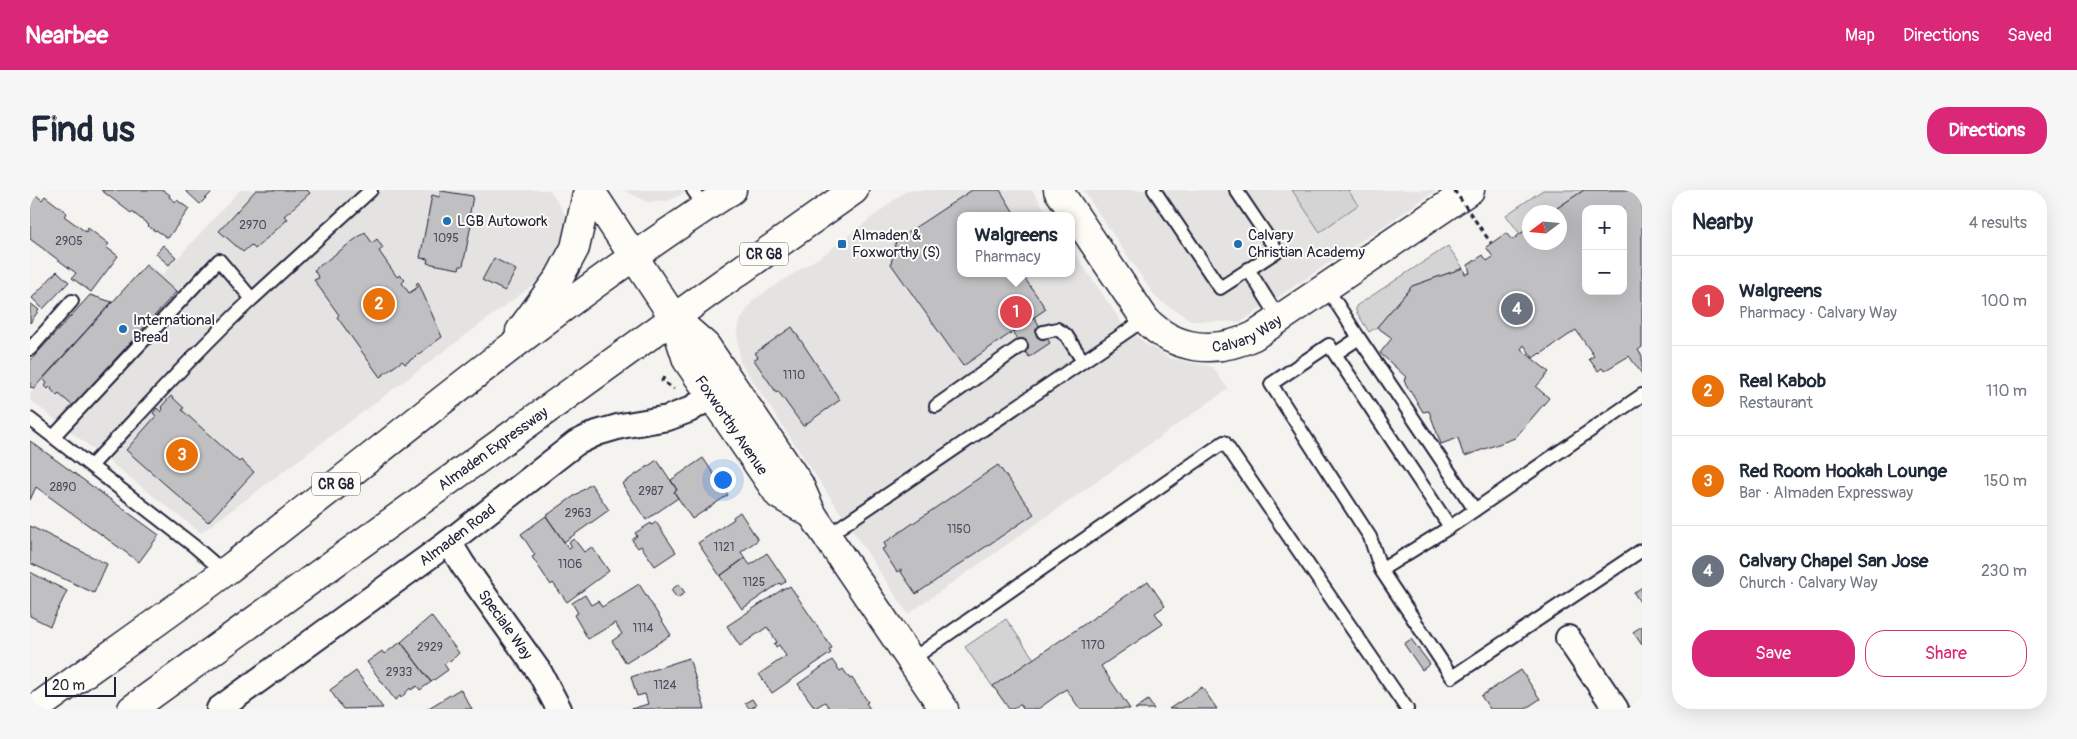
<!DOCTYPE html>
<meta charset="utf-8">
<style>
body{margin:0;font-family:Pangolin,sans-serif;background:#f6f6f7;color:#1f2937}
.controls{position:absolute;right:15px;top:15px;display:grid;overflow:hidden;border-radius:10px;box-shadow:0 5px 20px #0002}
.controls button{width:45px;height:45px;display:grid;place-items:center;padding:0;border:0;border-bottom:1px solid #e0e1e3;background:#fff;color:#1f2937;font:25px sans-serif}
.compass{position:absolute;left:1492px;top:15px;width:45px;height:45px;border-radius:50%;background:#fff;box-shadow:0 5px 20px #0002;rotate:254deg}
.scale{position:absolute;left:15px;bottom:12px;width:71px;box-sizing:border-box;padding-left:5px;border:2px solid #22223b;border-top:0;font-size:14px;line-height:18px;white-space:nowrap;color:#22223b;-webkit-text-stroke:4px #fdfcf7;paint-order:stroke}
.you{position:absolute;left:692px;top:289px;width:18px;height:18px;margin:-12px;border:4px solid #fff;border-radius:50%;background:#1a73e8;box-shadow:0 0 0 8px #1a73e833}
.badge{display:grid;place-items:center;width:32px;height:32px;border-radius:50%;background:#db2777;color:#fff;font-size:16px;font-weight:700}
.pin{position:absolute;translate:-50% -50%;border:2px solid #fff;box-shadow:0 1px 5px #0006}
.popup{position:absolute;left:927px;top:22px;width:118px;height:65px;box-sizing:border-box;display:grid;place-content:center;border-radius:10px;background:#fff;filter:drop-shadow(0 1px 4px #0005);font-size:16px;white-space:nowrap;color:#747a83}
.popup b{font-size:19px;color:#1f2937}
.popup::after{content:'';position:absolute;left:50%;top:100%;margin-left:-10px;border:10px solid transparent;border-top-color:#fff}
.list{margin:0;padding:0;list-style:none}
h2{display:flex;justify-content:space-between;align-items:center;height:65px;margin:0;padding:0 20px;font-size:21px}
h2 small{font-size:16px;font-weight:400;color:#747a83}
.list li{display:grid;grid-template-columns:32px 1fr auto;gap:15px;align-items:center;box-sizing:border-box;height:90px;padding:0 20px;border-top:1px solid #e0e1e3}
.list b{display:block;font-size:19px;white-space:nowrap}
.list p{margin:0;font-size:16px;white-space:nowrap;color:#747a83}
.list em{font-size:16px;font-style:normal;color:#747a83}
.actions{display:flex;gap:10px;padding:15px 20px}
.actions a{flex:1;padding:11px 0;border:1px solid #db2777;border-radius:20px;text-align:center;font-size:18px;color:#db2777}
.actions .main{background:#db2777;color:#fff}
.map{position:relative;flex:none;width:1612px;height:519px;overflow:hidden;border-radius:20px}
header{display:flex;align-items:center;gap:30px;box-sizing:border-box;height:70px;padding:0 25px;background:#db2777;color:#fff}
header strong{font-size:24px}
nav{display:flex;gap:28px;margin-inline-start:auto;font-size:18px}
.intro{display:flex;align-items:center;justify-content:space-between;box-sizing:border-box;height:120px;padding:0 30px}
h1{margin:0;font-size:35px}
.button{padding:12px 22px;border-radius:20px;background:#db2777;color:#fff;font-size:18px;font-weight:700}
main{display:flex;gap:30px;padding:0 30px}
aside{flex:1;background:#fff;border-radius:20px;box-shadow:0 5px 20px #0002}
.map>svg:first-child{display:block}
.built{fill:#e4e3e2}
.green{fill:#d5d4d5;stroke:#7c7b88}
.building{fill:#c0bfc2;stroke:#22223b;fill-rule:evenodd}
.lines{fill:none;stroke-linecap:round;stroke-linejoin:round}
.service-casing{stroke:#22223b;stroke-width:16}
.minor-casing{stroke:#22223b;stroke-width:28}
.tertiary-casing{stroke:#22223b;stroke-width:31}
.secondary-casing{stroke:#22223b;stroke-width:31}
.primary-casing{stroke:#22223b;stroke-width:31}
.path{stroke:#22223b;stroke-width:3;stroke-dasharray:5 4;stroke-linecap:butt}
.service{stroke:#fdfcf7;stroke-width:12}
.minor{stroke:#fdfcf7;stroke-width:24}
.tertiary{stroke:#fdfcf7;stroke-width:28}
.secondary{stroke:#fdfcf7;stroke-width:28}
.primary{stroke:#fdfcf7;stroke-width:28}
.path-bridge{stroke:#22223b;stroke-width:3;stroke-dasharray:5 4;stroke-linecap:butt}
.poi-dot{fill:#1f6fb2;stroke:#fdfcf7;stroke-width:2}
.labels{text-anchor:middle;stroke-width:4;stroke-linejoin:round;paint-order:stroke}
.number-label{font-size:12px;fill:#4a495d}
.shield{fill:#fdfcf7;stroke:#646373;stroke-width:1}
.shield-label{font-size:14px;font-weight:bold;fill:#22223b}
.poi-label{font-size:15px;fill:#22223b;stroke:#fdfcf7;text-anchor:start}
.street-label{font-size:15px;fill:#22223b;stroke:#fdfcf7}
</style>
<header>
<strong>Nearbee</strong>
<nav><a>Map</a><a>Directions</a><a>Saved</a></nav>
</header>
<div class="intro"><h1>Find us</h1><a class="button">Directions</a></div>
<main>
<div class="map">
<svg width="1612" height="519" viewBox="0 0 1612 519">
<rect width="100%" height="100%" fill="#f4f3ef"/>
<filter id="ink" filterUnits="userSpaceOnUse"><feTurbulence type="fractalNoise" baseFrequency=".02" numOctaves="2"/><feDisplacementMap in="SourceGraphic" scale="10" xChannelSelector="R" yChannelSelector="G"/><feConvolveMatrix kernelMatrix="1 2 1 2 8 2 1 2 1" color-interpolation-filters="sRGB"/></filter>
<g filter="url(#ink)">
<path class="built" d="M210,0H520L555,56L171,343L0,210V203L117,73L132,85Z
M594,0H659L638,11L617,12Z
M877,0H1002L1019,26H931V83H1041V58L1092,133L1116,154L1140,168L1183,177L1198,199L878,424L710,172L707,141L711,129L723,110L799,61Z
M1053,0H1407L1211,132L1162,131L1126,108Z"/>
<path class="green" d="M1262,0H1318L1328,15L1290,42Z
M1513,0H1554L1521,22H1500L1499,37L1490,44L1476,25Z
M1418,56L1433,78L1382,96L1347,137L1339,142L1326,121V116Z
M976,429L1004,469L963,497L935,457Z"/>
<path class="building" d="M0,0H2L1,1L12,10L15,6L37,23L34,26L56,42L58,38L79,54L76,57L88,66L61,102L42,88L46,83L0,49Z
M71,0H133L140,5L139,7L146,12L147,10L159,19L138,48L126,40L125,41L118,36L119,35L102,22L101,23Z
M155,0H184L170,14Z
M226,0H277L280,3L254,26L258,29L225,59L221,55L213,62L189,41Z
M942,0H970L986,26H931V83H991L1016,119L933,176L861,74L866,50Z
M1554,0H1612V157L1608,160L1612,166V184L1599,166L1574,181L1572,178L1568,181L1559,169L1564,166L1546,140L1511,164L1510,163L1503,168L1494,155L1491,159L1519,182L1506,197L1519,208L1485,248L1435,266L1432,261L1428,248L1411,254L1399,221L1393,222L1374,191L1376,187L1350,163L1362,148L1347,137L1382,96L1433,78L1435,84L1440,83L1438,75L1453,65L1457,71L1463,67L1456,57L1476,43L1482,50L1500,37V52H1530V22H1521ZM1556,19H1593V101H1556Z
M411,1L443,6L439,28L442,29L433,76H430L429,79L397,73L398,69L390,68L402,5L409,7Z
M335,42L342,53L347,49L353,58L349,61L367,87L370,85L375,90L372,93L379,103L388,97L386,94L388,92L412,147L375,174L372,171L350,187L307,127L309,125L284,90L289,88L284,80Z
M133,55L146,67L139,75L126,64Z
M464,68L486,80L475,101L452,90Z
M116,75L146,102L43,216L29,204L27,206L21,199L22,197L21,196L18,199L15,196L17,193L13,189Z
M27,81L39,92L13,119L2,108Z
M60,105L82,112L4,198L0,197V171Z
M0,113L9,120L0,133Z
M1004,127L1020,153L999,167L982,141Z
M762,137L810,210L773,236L748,201L746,202L724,170L728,167L725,163Z
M141,206L154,218L152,220L209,272L211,270L224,282L178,332L96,260L126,226L123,223L127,218L131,222L133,219L131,217Z
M0,251L129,345L109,372L6,297L0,310Z
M673,268L698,305L662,329L644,302L647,300L641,290Z
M627,270L647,300L644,302L648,308L616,330L592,294Z
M968,275L1004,324L886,404L871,382V379L867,382L852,359L856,357L854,353Z
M561,294L579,320L534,352L516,326Z
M710,322L728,350L711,362L715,368L690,386L668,353L704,329L703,327Z
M516,326L539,359L542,357L539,352L544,349L554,362L562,357L579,381L537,412L523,393L521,395L502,367L505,365L491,344Z
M626,332L646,362L625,376L611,356L608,358L602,350L607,346L605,343L621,333L622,335Z
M0,336L77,374L64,403L0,373Z
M737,363L756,391L751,395L750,393L712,419L690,386L715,368L720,375Z
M0,382L37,401L20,436L0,426Z
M1118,391L1135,416L1125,423L1133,434L1071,476L1100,519H1050L1036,499L1008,519H993L990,514L983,519H979L963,496Z
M609,394L641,445L596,473L582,451L592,444L585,433L558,449L544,425L548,423L542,413L555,405L561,415L568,411L572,417Z
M649,394L655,403L647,408L641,400Z
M760,396L802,458L799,460L801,463L742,503L729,484L756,466L749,455L746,457L744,454L747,452L737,437L710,456L697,436L756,397L757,398Z
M1612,397V415L1604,403Z
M401,426L429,463L420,472L419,470L414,474L418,480L401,492L371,452Z
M1612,436V455L1603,442Z
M1381,449L1400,474L1392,480L1374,454Z
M371,452L401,492L390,500L387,496L381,500L380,498L371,508L370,506L365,510L337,472L352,461L354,464Z
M659,468L675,519H601L618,514L615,504L607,506L601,487Z
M802,470L810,481L813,479L820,489L822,488L838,512L836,513L840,519H798L799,518L795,512L785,518L768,494Z
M1491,480L1510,509L1495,519H1460L1451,506Z
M326,481L353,518L313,519L300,500Z
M1172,497L1187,519H1139Z
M430,499L442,519H397Z
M722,509L726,515L720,519L715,513Z
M1118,510L1124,519H1105Z"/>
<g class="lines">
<defs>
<path id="service" d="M663,0L675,17
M1124,0L1190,98L1247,61L1206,0
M1218,79L1250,130
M1296,97L1329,148L1305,164
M1013,142L1027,139L1036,145L1053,171
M1329,148L1445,320
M0,159L42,111
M906,216L991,156
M0,229L164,356L194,382
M23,247L189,70L222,109L341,0
M61,276C114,220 165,162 222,109
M1420,337L1299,155L1241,194L1340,347L1351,380L1422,487L1612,360
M797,346L1115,129
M1351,380L1420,337L1612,205
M881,470L1194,252L1377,519"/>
<g id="minor">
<path id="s1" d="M419,352L433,375L510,483L529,519"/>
<path d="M1538,448L1586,519"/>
<path id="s2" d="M189,519L419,352L546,253L567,243L591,236L638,228L659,220L682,206"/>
</g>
<g id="tertiary">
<path d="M644,128L676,156L769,294L782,324L914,519"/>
<path id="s3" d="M644,130L657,170L749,305L782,324"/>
</g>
<path id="secondary" d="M560,0L644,128"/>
<g id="primary">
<path id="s4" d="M1028,0L1115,129C1145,161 1186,164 1224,146L1440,0"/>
<path d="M490,141L529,88L545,58L558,0"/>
<path d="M5,519C68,473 134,428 196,381C363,252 524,114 702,0"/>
<path id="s5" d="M102,519L680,102L824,0"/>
</g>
</defs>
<use href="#service" class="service-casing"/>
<use href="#minor" class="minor-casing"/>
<use href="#tertiary" class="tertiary-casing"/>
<use href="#secondary" class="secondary-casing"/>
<use href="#primary" class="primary-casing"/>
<path class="path" d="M634,187L632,191L644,199"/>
<use href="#service" class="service"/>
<use href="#minor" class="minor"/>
<use href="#tertiary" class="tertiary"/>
<use href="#secondary" class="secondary"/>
<use href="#primary" class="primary"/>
<path class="path-bridge" d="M1424,0L1461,53"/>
</g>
</g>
<g class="poi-dot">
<circle cx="417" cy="31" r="5"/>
<rect x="807" y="49" width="10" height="10" rx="2.5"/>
<circle cx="1208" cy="54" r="5"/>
<circle cx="93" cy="139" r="5"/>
</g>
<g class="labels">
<g class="number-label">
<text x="223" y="39">2970</text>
<text x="416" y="52">1095</text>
<text x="39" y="55">2905</text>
<text x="764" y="189">1110</text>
<text x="33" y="301">2890</text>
<text x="621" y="305">2987</text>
<text x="548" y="327">2963</text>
<text x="929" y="343">1150</text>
<text x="694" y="361">1121</text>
<text x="540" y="378">1106</text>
<text x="724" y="396">1125</text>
<text x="613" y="442">1114</text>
<text x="1063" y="459">1170</text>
<text x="400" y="461">2929</text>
<text x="369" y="486">2933</text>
<text x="635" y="499">1124</text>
</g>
<g class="shield">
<rect x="710" y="52.5" width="48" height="23" rx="4"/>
<rect x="282" y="282.5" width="48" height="23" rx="4"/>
</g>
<g class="shield-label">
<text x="734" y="69">CR G8</text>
<text x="306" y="299">CR G8</text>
</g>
<g class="poi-label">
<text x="427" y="36">LGB Autowork</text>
<text x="822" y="50">Almaden &amp;<tspan x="822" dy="17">Foxworthy (S)</tspan></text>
<text x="1218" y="50">Calvary<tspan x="1218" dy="17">Christian Academy</tspan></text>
<text x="103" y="135">International<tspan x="103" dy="17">Bread</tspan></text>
</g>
<g class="street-label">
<text dy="5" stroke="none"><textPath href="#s4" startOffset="268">Calvary Way</textPath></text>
<text dy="5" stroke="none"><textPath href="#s3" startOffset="121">Foxworthy Avenue</textPath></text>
<text dy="5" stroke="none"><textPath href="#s5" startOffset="445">Almaden Expressway</textPath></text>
<text dy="5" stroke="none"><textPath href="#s2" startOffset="295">Almaden Road</textPath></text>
<text dy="5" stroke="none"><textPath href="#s1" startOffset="100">Speciale Way</textPath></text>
</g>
</g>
</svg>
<div class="controls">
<button>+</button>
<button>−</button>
</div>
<svg class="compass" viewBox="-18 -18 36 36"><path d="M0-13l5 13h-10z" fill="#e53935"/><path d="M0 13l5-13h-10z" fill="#747a83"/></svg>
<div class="scale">20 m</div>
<div class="you"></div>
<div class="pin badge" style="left:986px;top:122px;background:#e0444e">1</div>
<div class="popup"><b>Walgreens</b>Pharmacy</div>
<div class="pin badge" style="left:349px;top:114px;background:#e8710a">2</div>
<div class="pin badge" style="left:152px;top:265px;background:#e8710a">3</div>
<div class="pin badge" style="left:1487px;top:119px;background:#6b7280">4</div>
</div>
<aside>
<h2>Nearby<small>4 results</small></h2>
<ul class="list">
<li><span class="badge" style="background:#e0444e">1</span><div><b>Walgreens</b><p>Pharmacy · Calvary Way</p></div><em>100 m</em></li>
<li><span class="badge" style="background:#e8710a">2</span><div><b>Real Kabob</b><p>Restaurant</p></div><em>110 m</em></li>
<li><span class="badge" style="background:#e8710a">3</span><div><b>Red Room Hookah Lounge</b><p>Bar · Almaden Expressway</p></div><em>150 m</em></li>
<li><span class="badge" style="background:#6b7280">4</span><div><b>Calvary Chapel San Jose</b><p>Church · Calvary Way</p></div><em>230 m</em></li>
</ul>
<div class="actions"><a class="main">Save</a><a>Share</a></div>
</aside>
</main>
